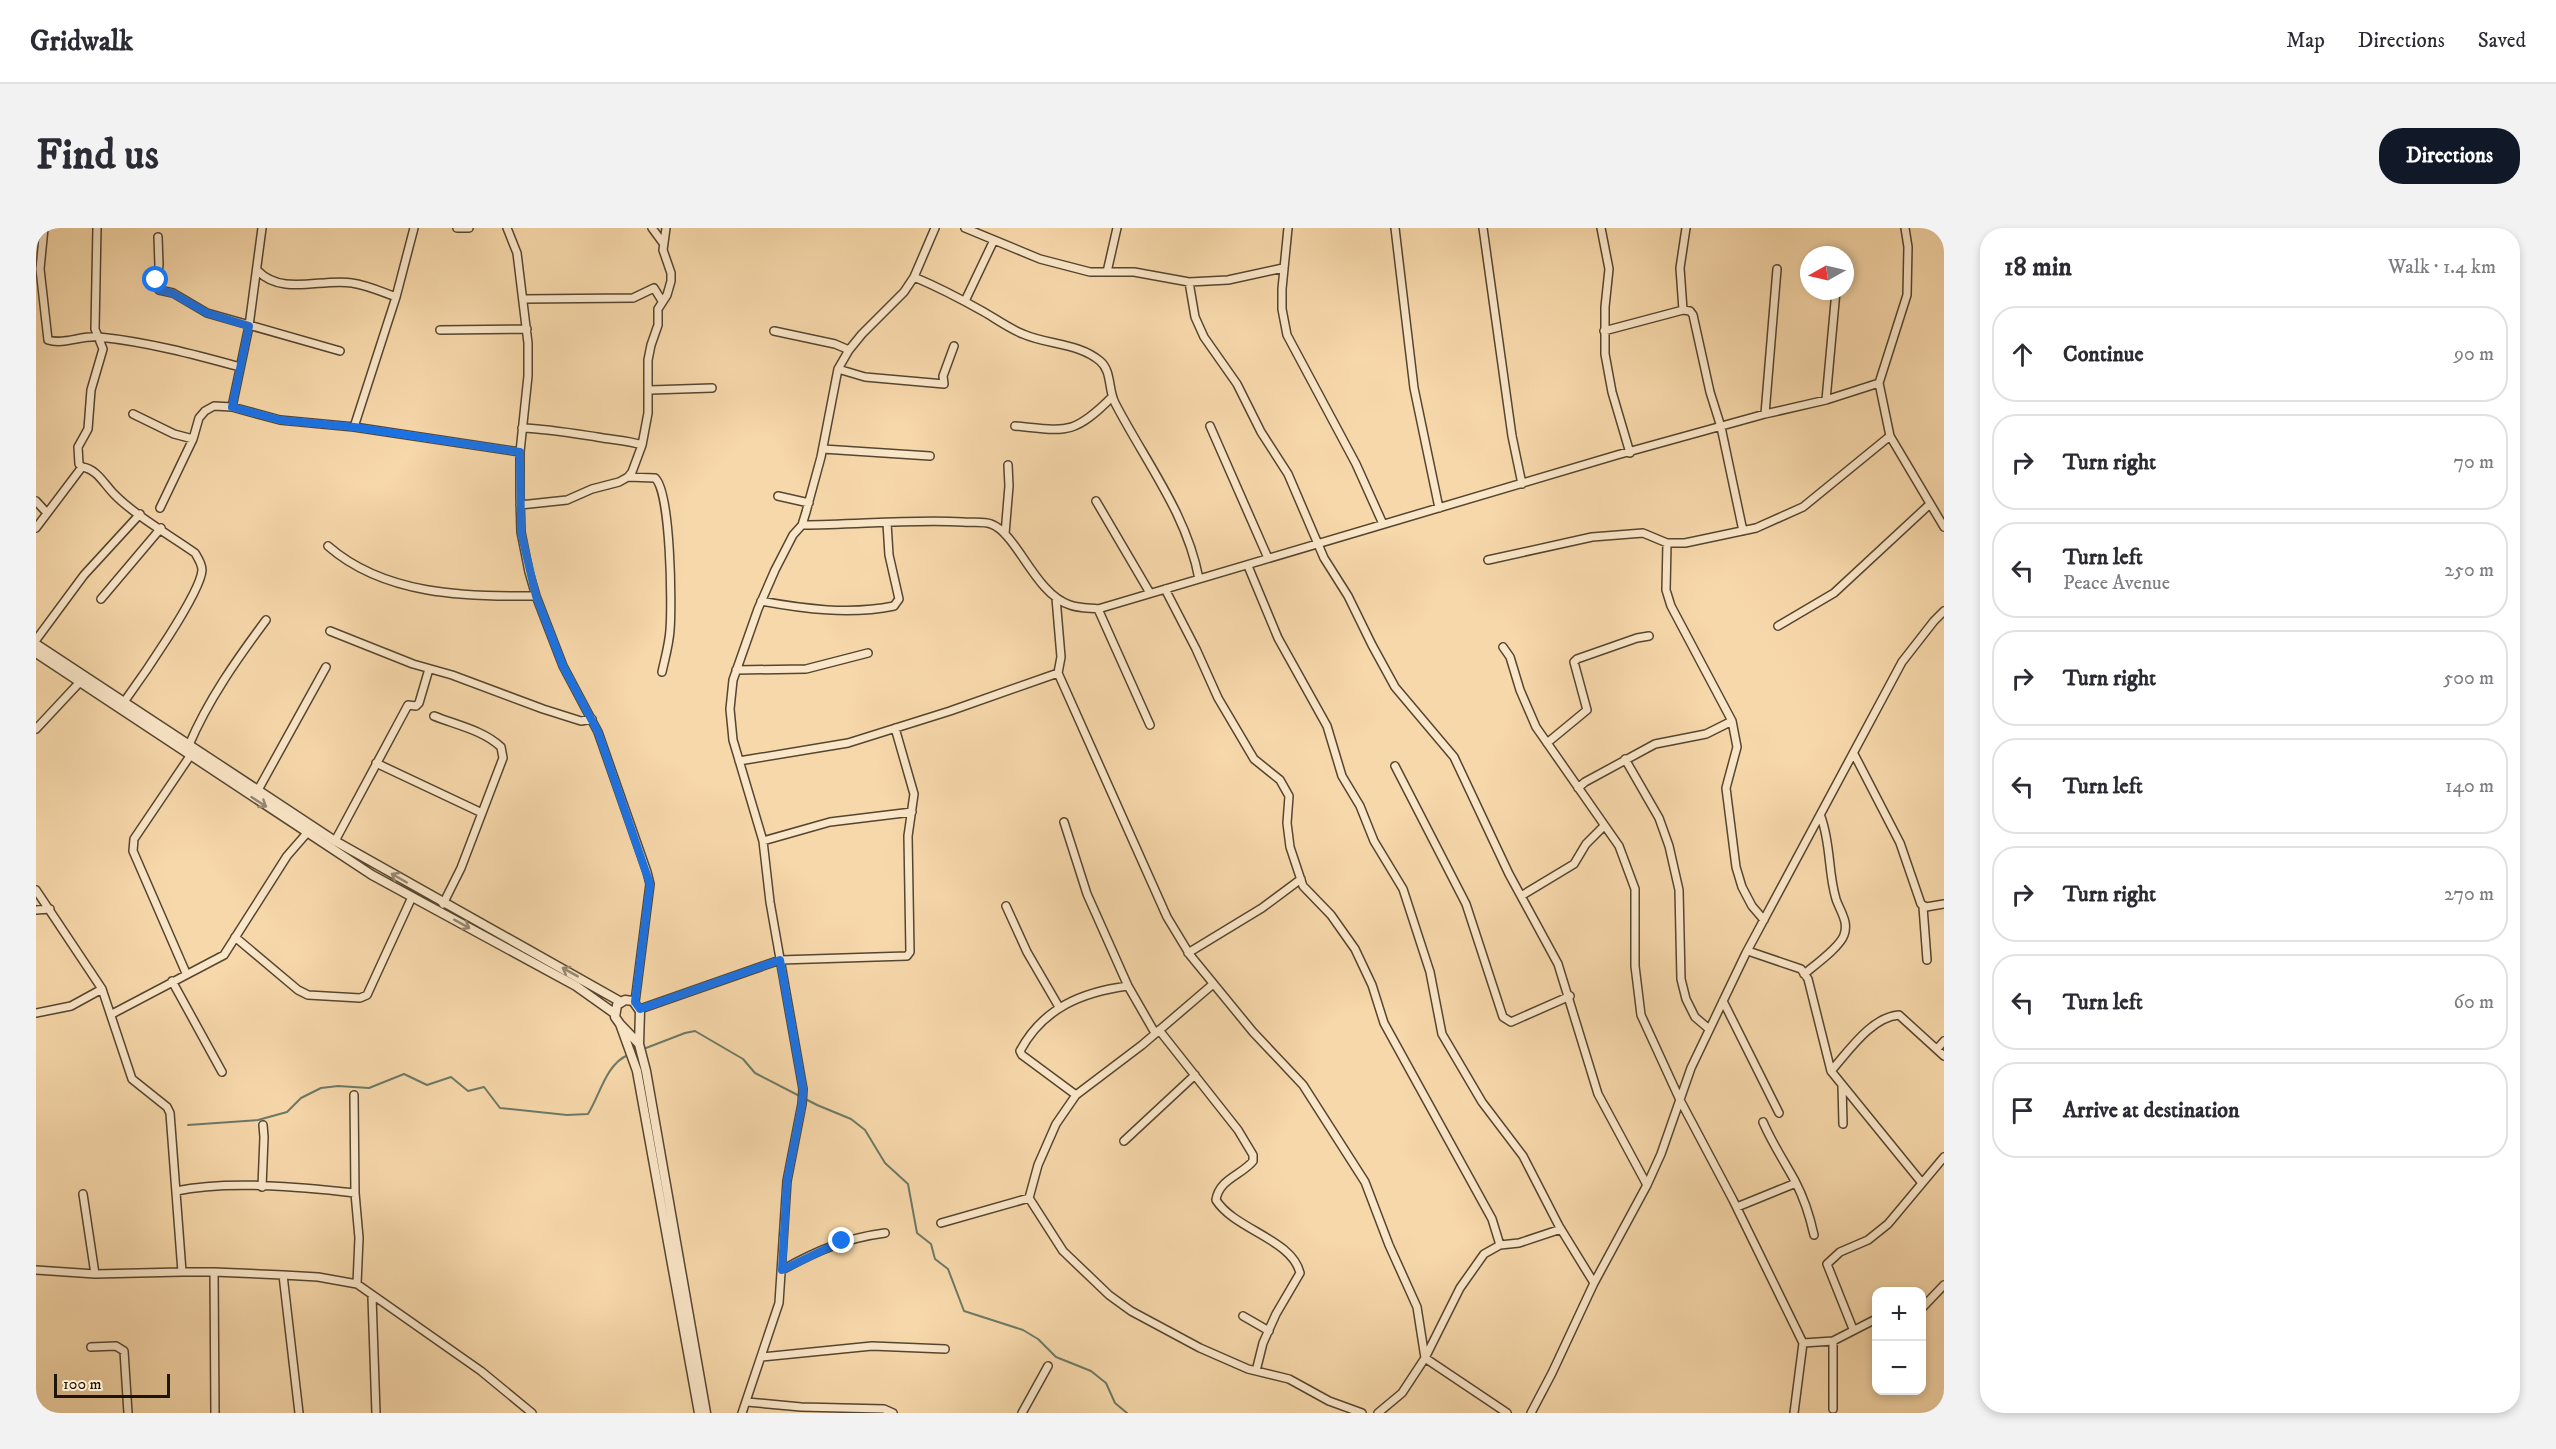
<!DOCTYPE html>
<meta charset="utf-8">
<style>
body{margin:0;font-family:"IM FELL DW Pica",serif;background:#f2f2f3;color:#2b2b33}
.controls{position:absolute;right:18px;bottom:18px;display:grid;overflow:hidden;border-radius:12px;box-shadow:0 3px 9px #0003}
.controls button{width:54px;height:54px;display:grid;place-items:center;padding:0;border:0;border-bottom:2px solid #e1e1e2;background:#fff;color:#2b2b33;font:30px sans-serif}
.compass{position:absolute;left:1764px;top:18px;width:54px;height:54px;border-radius:50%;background:#fff;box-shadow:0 3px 9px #0003;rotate:262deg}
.scale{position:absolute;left:18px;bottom:15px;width:116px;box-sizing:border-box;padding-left:6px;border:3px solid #1e1509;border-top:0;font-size:16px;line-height:21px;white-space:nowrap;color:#1e1509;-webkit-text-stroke:4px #fae6c8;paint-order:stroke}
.stop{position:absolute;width:18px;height:18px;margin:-14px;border:4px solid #1a73e8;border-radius:50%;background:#fff}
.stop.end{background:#1a73e8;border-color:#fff;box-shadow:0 2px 6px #0008}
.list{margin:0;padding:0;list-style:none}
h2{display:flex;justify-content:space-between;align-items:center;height:78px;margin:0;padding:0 24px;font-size:26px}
h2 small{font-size:20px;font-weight:400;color:#7c7c81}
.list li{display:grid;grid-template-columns:39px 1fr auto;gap:18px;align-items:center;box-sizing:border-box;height:96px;margin:0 12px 12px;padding:0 12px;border:2px solid #e1e1e2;border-radius:24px}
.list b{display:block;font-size:22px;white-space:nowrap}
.list p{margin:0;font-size:20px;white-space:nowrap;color:#7c7c81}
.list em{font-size:20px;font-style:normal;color:#7c7c81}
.icon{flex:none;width:33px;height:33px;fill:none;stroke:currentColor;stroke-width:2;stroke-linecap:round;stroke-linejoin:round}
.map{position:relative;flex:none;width:1908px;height:1185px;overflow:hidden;border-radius:24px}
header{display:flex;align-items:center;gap:36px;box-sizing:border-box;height:84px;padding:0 30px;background:#fff;border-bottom:2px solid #e1e1e2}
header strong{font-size:28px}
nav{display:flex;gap:33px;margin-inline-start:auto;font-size:21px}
.intro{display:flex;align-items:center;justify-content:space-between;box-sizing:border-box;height:144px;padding:0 36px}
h1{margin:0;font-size:42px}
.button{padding:15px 27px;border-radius:24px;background:#111827;color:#fff;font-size:21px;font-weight:700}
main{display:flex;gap:36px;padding:0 36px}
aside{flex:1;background:#fff;border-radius:24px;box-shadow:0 3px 9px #0003}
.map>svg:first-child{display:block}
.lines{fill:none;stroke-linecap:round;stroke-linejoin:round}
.stream{stroke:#6b7967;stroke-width:2}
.minor-casing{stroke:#544631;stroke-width:10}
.tertiary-casing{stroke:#544631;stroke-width:11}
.minor{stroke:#fae6c8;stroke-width:7}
.tertiary{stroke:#fae6c8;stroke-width:8}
.oneway{stroke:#978872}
.route{stroke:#1a73e8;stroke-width:8}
</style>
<header>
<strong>Gridwalk</strong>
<nav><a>Map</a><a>Directions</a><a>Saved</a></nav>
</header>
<div class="intro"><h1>Find us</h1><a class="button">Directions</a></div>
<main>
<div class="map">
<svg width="1908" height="1185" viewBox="0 0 1908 1185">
<rect width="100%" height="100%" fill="#f7d8aa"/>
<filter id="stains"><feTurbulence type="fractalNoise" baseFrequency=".00333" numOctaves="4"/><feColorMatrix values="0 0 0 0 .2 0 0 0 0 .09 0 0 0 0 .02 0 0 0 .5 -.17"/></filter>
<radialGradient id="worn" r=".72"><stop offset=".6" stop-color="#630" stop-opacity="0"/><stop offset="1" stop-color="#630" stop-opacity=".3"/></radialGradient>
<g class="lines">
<path class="stream" d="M597,825L649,805L659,803L707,831L719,845L781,877L815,891L829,902L849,935L872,956L881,1005L895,1016L899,1031L912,1041L928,1083L987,1102L1002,1111L1020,1129L1055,1143L1070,1155L1079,1175L1091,1185
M152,897L222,892L251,884L265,870L285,860L302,858L333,860L368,846L391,857L415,849L432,863L448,859L464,880L531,887L552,886C564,867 570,836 592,827"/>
<defs>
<path id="minor" d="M8,0L4,41L12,112C28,117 46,107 63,109C111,114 157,126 204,139
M421,0H433
M471,0L481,25L492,115V148L484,224V268L485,304L493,344L500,368L527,438L562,504L611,644L614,656L599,774
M616,0L627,15
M929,0L1004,31L1054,44H1098L1153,54L1192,52L1247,40
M1252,0L1246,61V81L1251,107L1320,236L1347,296
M1359,0L1378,160L1403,280
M1447,0L1476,208L1486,256
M1565,0L1573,41L1569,79V126L1576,164L1594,225
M1869,0L1872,19L1871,67L1843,155L1854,208L1908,299
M122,9L123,37L120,58L123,62L137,65L171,85L304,123
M222,43C246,68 286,50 316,55C331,57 346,64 360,69
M1071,44L1081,0
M878,49C902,59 925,71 948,84C960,91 974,101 987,106C1012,117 1043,115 1064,133C1076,143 1072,162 1079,175C1109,233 1151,286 1163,351
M1153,54L1159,89L1168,109L1201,156L1225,204L1252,246L1288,330L1312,368L1336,417L1359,459L1418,529L1473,646L1522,736L1562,866L1611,957
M488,71L597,70L618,60L626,73
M929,73L958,12
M1647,82L1644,40L1650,0
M404,102L491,101
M738,103L799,116L813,122
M1568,103L1647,82L1654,83L1657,87L1674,164L1685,199L1707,303
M802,141L829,149L908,156L907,148L918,118
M614,162L676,160
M1790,172L1800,63
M196,179L213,98L226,0
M97,186L138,206L157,211
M1729,186L1741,41
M979,198C1030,203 1037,208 1076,169
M1174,198L1232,330
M318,199L360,69L378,0
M486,200C512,201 535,205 561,209C577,212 591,212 606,217
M787,221L894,228
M46,239L43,236L42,219L52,201L55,162L67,121L59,101L61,0
M592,249L619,250C635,264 636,378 634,402C633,417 629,430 626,444
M742,268L773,275
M0,273L11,285
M1060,273L1114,365
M484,277L531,272L556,261L583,254L592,249L596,244L606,217L612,185V132L615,117L622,97V81L631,67L635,53V45L627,22L630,0
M124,280L157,211L163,190L169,183L178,178L196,179L244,192L318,199L484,224
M766,297C819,297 874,291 927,294C935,295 947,293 955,296C981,305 999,366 1034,377C1042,380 1053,380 1062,381L1581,227L1729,186L1790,172L1843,155
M0,300L46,239C61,241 68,256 78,266C97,286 135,308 159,325C162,330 166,336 166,342C165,365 104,452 88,474
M969,306L973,258L972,237
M1631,315L1630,362L1635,378L1696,493L1701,519L1690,560L1700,639L1706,659L1716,678L1728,692
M292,318C348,367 429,369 500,368
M1452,332L1556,309L1607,305L1631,315H1649L1720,300L1767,279L1854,208
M1212,338L1242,410L1291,498L1306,548L1324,578L1338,613L1367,661L1394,744L1406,806L1446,874L1487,928L1523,998L1558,1055
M1129,361L1160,421L1182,470L1218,531L1244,552L1253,568L1251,595L1254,619L1267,658L1295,687L1319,721L1336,757L1348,795L1456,991L1464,1017
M1020,370L1025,429L1022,445
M65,371L125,300
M725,373C768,381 814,387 858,378L863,371L853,327L851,295
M1062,381L1114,497
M1742,398L1798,365L1894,276
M294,403L377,436L416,447L507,481L545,493L556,491
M0,412L48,347L104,286
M1467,419L1474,429L1484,462L1500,499L1583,618L1599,661V738L1605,787L1644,872L1697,972L1767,1115L1758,1185
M700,442L770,441L832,425
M398,488C420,497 447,502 465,519L467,530L425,640L407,676
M0,501L43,455
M1511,515L1551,482L1538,434L1541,431L1601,410L1613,408
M153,517C172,472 201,431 230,392
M1818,526L1864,615L1885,676L1890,679L1908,676
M1589,531L1623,590L1633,618L1643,662L1645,751L1650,771L1659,789L1673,801
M703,533L812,515L914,483L1022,445L1131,689L1154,727L1217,804L1267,857L1329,954L1353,1017L1381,1079L1389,1130L1471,1185
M340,535L446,585
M1359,538L1430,676L1467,789L1475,794L1534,768
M1542,560L1549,554L1619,516L1670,506L1696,493
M222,562L290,439
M1028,594L1051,666L1092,758L1119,805
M299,613L372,477L380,478L383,475L393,441
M727,613L794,594L876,584
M0,662L66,761L96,851L131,879L134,885L146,1044H178
M1485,668L1538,636L1550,616L1568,598
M970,678L991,724L1023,779
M1887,679L1891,732
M0,682L14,681
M199,709L262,762L272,767L324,770L331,767L376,669
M1712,723L1765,741L1772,751L1795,843L1886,955
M1152,725L1226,680L1265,651
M150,745L97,623L98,611L154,528
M1768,746C1779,737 1804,719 1808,707C1813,694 1804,683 1800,671C1792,645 1795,616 1785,589
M136,753L186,844
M1176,757L1106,817L1040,867L1020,896L1002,937L993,970L1027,1023L1073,1067L1095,1083L1164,1120L1212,1141L1253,1151L1293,1173L1326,1185
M1687,773L1743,885
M604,781L744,732L871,728L874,724L872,608L878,566L859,500
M0,785L35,778L66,761
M76,786L188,727L251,628L271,605
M1123,802L1202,902L1217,927V933C1206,947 1183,951 1180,972C1199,1002 1256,1011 1264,1045L1240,1086L1227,1115L1220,1143
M1901,821L1908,813
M1795,843C1812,824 1835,789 1863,787L1908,828
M1806,857L1807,896
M318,867L319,965L323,1010L321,1056
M1040,867L986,827L984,823C1007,780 1046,764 1092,758
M1727,894C1736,915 1748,933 1759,953C1768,970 1774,989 1778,1007
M1088,913L1159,847
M226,959L228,909L227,897
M140,963C192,952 266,959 319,965
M47,966L59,1046
M1701,979L1760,955
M905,995L993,970
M0,1042L59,1046L146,1044
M746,1042C780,1023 810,1010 849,1005
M336,1069L340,1185
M1886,1080L1908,1057
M1207,1088L1233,1103
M1817,1101L1791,1036L1804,1024L1832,1012L1852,996L1908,929
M1767,1115L1797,1113L1840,1091
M55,1119L80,1118L88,1123L92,1185
M725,1129L836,1118L909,1121
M711,1174L765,1179L848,1181L857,1185
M1797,1181V1113
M179,1185L178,1044L247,1047
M263,1185L247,1047L282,1049L321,1056L445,1143L496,1185
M706,1185L743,1075L751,953L766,876L767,861L734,674L727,613L697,512L694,481L697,452L722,381L739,342L757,307L766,297L770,284L785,229L802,141L813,122L826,106L868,64L878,49L899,0
M986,1185L1012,1138
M1342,1185L1366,1165L1389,1130L1424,1060L1448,1026L1464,1017L1483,1015L1525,1001
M1495,1185L1516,1145L1558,1055L1611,957L1625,926L1655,840L1710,725L1866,434L1898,393L1908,383"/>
<path id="tertiary" d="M0,416L299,613L585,774
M0,425L336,647L540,758L578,785
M584,796L603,816L604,783L597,773L589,772L581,777L579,789L584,796L601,843L663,1185
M603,816L610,843L670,1185"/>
</defs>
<use href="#minor" class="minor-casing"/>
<use href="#tertiary" class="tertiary-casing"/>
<use href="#minor" class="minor"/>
<use href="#tertiary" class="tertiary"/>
</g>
<defs><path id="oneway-shaft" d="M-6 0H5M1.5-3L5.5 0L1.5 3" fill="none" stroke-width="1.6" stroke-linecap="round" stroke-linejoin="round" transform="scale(1.5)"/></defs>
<g class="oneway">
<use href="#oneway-shaft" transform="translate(223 574) rotate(33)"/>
<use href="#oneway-shaft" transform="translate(363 650) rotate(-150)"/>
<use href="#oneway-shaft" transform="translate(426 696) rotate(29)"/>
<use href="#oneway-shaft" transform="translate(534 744) rotate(-151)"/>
</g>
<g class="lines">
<path class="route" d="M120,52L123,62L136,65L171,85L213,98L196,179L244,192L318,199L484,224L485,304L500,368L527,438L562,504L614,656L599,774L604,781L744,732L767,861L766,876L751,953L746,1042L806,1013"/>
</g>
<rect width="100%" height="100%" filter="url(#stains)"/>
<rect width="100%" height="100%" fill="url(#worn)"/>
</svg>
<div class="controls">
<button>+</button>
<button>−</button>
</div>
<svg class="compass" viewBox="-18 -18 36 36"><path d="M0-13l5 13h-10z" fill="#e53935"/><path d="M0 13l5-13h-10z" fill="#7c7c81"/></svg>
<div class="scale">100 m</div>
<div class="stop" style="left:120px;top:52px"></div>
<div class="stop end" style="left:806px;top:1013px"></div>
</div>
<aside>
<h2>18 min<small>Walk · 1.4 km</small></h2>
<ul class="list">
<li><svg class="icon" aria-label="ahead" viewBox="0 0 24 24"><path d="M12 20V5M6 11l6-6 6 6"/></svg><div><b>Continue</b></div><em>90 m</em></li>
<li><svg class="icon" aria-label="right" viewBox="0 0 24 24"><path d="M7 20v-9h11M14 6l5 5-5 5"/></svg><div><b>Turn right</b></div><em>70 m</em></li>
<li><svg class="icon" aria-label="left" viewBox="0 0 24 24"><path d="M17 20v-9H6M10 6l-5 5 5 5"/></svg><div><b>Turn left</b><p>Peace Avenue</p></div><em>250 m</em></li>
<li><svg class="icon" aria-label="right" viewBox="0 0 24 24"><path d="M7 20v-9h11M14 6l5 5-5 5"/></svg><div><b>Turn right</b></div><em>500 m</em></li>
<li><svg class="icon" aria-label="left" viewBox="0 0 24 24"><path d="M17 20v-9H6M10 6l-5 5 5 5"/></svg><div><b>Turn left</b></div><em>140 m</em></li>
<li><svg class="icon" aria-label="right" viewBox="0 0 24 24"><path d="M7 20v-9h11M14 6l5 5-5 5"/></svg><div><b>Turn right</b></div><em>270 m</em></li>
<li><svg class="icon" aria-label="left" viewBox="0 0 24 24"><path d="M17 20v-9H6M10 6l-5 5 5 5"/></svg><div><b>Turn left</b></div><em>60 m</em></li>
<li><svg class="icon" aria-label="arrive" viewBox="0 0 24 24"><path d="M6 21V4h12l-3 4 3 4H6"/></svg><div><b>Arrive at destination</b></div></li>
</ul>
</aside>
</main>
